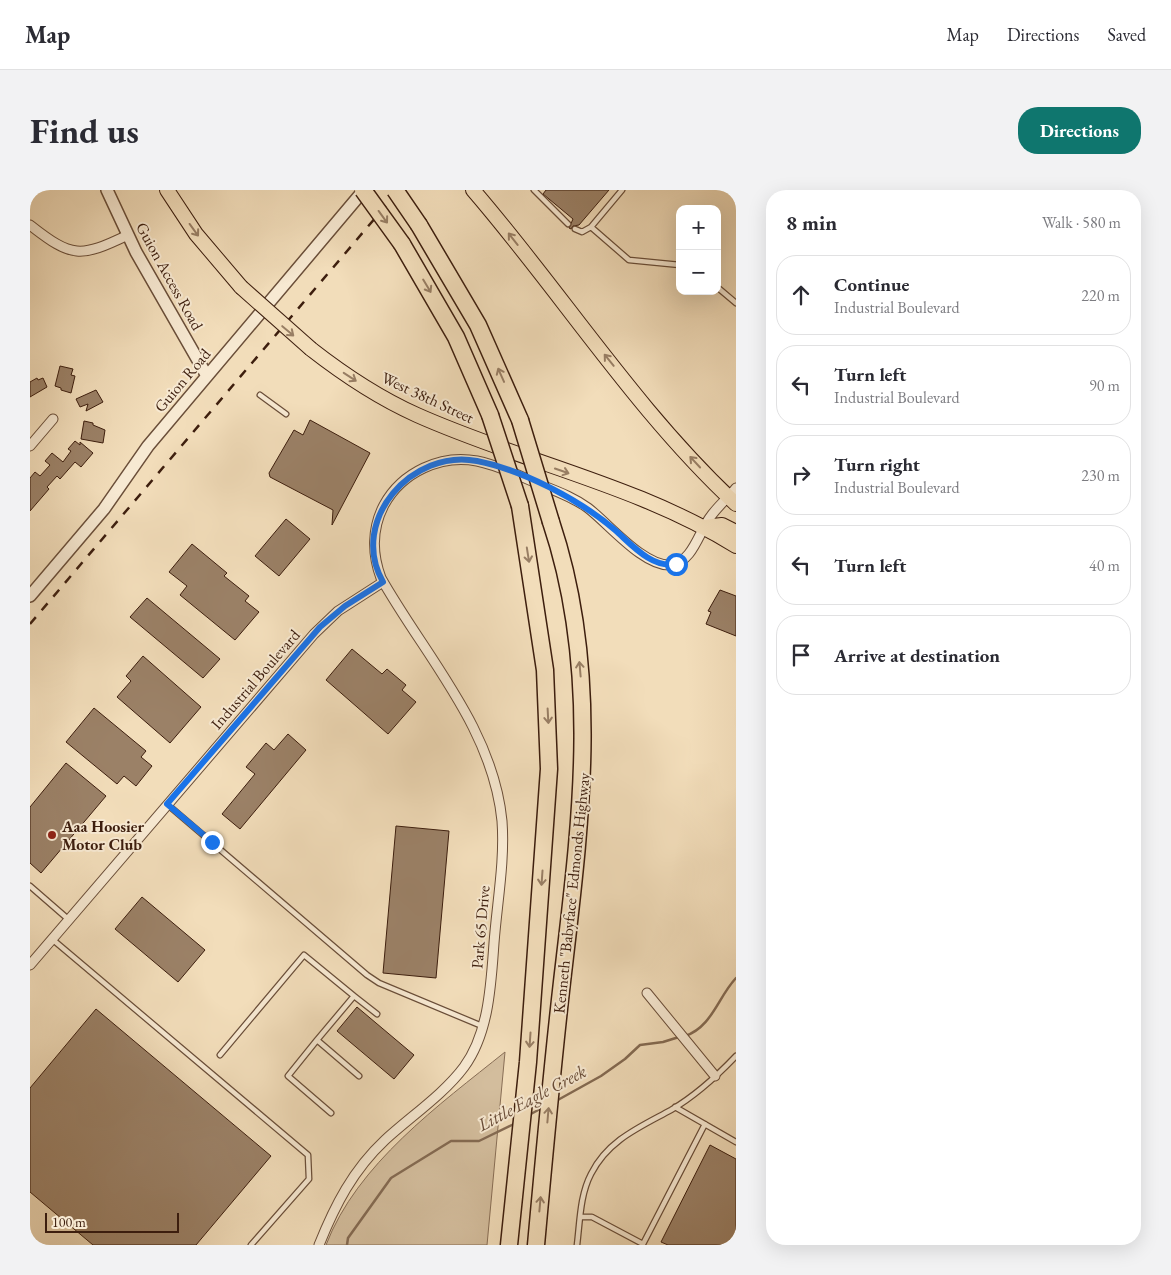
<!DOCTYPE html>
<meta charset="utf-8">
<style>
body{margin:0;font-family:"EB Garamond",serif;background:#f2f2f3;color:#2b2b33}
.controls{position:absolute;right:15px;top:15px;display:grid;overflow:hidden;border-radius:10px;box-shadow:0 5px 20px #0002}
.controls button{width:45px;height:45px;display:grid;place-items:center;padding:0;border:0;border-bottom:1px solid #e1e1e2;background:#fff;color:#2b2b33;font:25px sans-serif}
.scale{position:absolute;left:15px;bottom:12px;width:134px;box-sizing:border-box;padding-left:5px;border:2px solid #3d1e0e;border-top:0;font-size:14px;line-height:18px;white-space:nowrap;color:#3d1e0e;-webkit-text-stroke:4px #f7e9d2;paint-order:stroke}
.stop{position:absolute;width:15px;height:15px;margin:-11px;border:4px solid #1a73e8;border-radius:50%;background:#fff}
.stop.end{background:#1a73e8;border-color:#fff;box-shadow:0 1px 5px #0008}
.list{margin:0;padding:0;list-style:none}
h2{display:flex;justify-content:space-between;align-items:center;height:65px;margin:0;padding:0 20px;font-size:21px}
h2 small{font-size:16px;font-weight:400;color:#7c7c81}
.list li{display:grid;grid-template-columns:32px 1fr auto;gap:15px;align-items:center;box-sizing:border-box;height:80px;margin:0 10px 10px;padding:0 10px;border:1px solid #e1e1e2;border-radius:20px}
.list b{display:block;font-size:19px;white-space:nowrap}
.list p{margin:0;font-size:16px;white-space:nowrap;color:#7c7c81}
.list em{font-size:16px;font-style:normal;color:#7c7c81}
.icon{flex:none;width:28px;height:28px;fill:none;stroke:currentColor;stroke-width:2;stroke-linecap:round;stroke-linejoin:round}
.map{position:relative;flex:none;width:706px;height:1055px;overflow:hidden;border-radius:20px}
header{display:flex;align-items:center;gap:30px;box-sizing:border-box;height:70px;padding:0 25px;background:#fff;border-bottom:1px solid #e1e1e2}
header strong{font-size:24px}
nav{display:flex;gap:28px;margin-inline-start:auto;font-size:18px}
.intro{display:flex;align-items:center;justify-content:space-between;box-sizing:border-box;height:120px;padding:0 30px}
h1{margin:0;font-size:35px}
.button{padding:12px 22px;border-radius:20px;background:#0f766e;color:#fff;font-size:18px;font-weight:700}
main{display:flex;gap:30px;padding:0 30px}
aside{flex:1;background:#fff;border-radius:20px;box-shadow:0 5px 20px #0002}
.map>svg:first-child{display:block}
.green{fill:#d3bd9d;stroke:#886e56}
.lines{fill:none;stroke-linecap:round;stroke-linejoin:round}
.stream{stroke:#846a52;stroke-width:2.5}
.building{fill:#9b8167;stroke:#3d1e0e}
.service-casing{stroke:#6a4e39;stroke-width:7}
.minor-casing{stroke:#6a4e39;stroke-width:11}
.tertiary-casing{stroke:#6a4e39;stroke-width:14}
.primary-casing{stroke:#3d1e0e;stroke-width:16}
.motorway-casing{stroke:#3d1e0e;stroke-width:19}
.service{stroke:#f7e9d2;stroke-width:4.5}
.minor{stroke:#f7e9d2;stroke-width:9}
.tertiary{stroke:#f7e9d2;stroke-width:11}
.primary{stroke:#f2ddba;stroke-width:14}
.motorway{stroke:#f2ddba;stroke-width:16}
.rail{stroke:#3d1e0e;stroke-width:2.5;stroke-dasharray:9 9;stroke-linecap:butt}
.primary-bridge-casing{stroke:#3d1e0e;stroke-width:16;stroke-linecap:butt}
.motorway-bridge-casing{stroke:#3d1e0e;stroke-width:19;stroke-linecap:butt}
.primary-bridge{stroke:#f2ddba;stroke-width:14}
.motorway-bridge{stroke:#f2ddba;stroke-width:16}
.oneway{stroke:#987e64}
.route{stroke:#1a73e8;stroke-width:6}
.poi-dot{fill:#8f2418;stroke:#f7e9d2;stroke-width:2}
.labels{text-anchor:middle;stroke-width:4;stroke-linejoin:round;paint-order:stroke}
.street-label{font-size:16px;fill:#3d1e0e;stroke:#f7e9d2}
.poi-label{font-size:16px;font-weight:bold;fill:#3d1e0e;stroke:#f7e9d2;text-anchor:start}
.water-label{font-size:18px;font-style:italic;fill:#674a36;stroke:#f7e9d2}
</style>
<header>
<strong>Map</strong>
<nav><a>Map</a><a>Directions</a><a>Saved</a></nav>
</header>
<div class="intro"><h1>Find us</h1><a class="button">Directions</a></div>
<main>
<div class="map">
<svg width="706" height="1055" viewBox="0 0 706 1055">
<rect width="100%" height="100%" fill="#f2ddba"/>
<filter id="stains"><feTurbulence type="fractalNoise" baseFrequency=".004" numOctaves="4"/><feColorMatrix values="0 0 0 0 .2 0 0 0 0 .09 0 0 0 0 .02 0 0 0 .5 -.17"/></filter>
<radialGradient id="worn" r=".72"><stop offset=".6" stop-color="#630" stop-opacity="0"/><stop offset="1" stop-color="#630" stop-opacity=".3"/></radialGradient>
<path class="green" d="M475,862L457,1055H296C327,974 409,915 475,862Z"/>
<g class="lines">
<path class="stream" d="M655,846C682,837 688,807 706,788
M526,911L571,886L595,869L610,855L633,852L649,847
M499,925L512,918
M317,1055L318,1048L361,988L421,951H449L486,933"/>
</g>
<path class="building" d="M516,0H579L549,35L543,36L541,39L539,38L543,29L513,4Z
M30,176L43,179L41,185L45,186L41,203L31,200V198L25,196Z
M7,188L8,190L13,188L17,197L0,207V192Z
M66,200L73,212L56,221L58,214L50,217L46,209Z
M280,230L340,263L302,335L303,320L240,287L239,283L264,240L273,245Z
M54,231L63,233V235L75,240L73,253L51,249Z
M45,251L50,255V252L63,263L51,277L45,272L30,289L27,286L17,297L19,299L0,321V288L5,282L10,286L20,275L15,271L22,263L33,272L41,261L38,259Z
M256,329L280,349L249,386L225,366Z
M162,354L197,383L194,386L219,406L215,411L229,422L205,450L150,405L157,396L139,382Z
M690,400L706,406V446L676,434L681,422L678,421Z
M117,408L190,469L173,488L100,427Z
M322,459L352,484L357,479L376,495L372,500L386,512L358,544L296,490Z
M113,466L171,517L140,553L87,507L101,491L96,486Z
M64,518L116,561L111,567L122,576L106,596L94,586L87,594L36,552Z
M258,544L276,560L210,639L192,624L225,584L216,577L236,553L244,560Z
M36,573L76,606L11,683L0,673V617Z
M366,636L419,641L406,788L353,783Z
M112,707L175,760L148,792L85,739Z
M327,817L384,865L364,889L307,841Z
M66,819L241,966L166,1055H63L0,1002V898Z
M680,955L706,969V1055H638L631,1052Z"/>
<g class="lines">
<defs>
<path id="service" d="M504,0L538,34
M592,0L561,37L599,70L650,75
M545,39L552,42L561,37
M687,97L706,113
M230,205L256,224
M138,615L337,785L349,793L452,836
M0,696L38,729
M22,749L278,965L279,989L221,1055
M287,850L258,886L301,923
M190,865L274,765L324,806
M329,886L287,850L324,806L347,824
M645,917L706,952
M550,1027H562L613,1054L675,934
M547,1055C550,1031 550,1005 561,984C578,950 610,937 641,920C665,906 687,886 706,866"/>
<path id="minor" d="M0,35C42,68 50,68 98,45
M0,256L23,229
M0,775L284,444L308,421L353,392
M617,803L685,886
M289,1055C305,1015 323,980 355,950C380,927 414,904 434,877C459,843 461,794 464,753C467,713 475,671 472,631C463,538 395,466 351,388C342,364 342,338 354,315C372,282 411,264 447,271C467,275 486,284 504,292C523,300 542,306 558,318C579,334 614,377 641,375C663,372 669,341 681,326C688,316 698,308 706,298"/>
<path id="tertiary" d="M77,0L106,62L177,186
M0,406L74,319L118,256L334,0"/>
<path id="primary" d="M137,0L166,44L211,97
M443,0C532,103 606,221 706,314
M281,159C313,184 349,208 387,225C492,272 608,295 706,356
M674,337L692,335L706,342"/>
<path id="motorway" d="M389,35L448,135L490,230
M372,54L426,147L460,225
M479,1055L498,872L519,579L515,480L490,316
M506,1055C514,967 522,879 532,792C550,637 572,484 521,332"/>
</defs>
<use href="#service" class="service-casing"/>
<use href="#minor" class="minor-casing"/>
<use href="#tertiary" class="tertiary-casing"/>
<use href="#primary" class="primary-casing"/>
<use href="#motorway" class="motorway-casing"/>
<use href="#service" class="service"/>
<use href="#minor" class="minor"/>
<use href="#tertiary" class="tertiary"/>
<use href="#primary" class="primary"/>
<use href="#motorway" class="motorway"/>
<path class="rail" d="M0,434L369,0"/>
<defs>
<path id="primary-bridge" d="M211,97L281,159"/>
<path id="motorway-bridge" d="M333,0L372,54
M365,0L389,35
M460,225L490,316
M490,230L521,332"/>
</defs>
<use href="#primary-bridge" class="primary-bridge-casing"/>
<use href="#motorway-bridge" class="motorway-bridge-casing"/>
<use href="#primary-bridge" class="primary-bridge"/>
<use href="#motorway-bridge" class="motorway-bridge"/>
</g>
<defs><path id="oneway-shaft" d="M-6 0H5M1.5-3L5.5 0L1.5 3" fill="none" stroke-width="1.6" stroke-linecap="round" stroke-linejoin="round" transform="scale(1.25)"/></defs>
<g class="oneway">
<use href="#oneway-shaft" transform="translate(353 27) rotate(54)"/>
<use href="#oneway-shaft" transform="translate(164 40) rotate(54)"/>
<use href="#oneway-shaft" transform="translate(483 49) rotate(-128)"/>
<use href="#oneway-shaft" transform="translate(397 96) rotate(59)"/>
<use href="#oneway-shaft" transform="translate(258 141) rotate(40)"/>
<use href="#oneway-shaft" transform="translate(579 170) rotate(-129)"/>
<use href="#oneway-shaft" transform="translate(471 185) rotate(-114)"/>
<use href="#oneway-shaft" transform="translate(320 187) rotate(33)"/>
<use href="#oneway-shaft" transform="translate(665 272) rotate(-133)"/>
<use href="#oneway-shaft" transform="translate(532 281) rotate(19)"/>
<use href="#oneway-shaft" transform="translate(498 365) rotate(81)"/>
<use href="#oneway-shaft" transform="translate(550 479) rotate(-95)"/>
<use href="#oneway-shaft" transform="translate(518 526) rotate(87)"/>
<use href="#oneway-shaft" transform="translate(512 688) rotate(94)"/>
<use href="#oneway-shaft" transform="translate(500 850) rotate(94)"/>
<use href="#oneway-shaft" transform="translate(518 925) rotate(-85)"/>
<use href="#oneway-shaft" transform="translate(510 1014) rotate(-85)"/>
</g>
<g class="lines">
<path class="route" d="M182,652L137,614L290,437L315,416L353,392C318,330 383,258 447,271C493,280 550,310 585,340C601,354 622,379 646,374"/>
</g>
<circle class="poi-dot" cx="22" cy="645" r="5"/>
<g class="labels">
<g class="street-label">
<text transform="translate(140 86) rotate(61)" y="6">Guion Access Road</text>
<text transform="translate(152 190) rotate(-50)" y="6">Guion Road</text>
<text transform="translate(398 207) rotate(25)" y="6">West 38th Street</text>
<text transform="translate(225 489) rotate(-49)" y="6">Industrial Boulevard</text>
<text transform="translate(541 703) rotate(-84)" y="6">Kenneth "Babyface" Edmonds Highway</text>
<text transform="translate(450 737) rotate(-85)" y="6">Park 65 Drive</text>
</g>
<g class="poi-label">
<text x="32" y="642">Aaa Hoosier<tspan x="32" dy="18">Motor Club</tspan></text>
</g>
<g class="water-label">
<text transform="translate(502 908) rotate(-28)" y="6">Little Eagle Creek</text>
</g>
</g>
<rect width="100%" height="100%" filter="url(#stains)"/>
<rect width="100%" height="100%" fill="url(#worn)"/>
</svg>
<div class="controls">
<button>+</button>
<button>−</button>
</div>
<div class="scale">100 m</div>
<div class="stop" style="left:646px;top:374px"></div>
<div class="stop end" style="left:182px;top:652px"></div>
</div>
<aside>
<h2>8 min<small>Walk · 580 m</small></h2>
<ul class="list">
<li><svg class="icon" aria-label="ahead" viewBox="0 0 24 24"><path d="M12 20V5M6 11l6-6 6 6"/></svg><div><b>Continue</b><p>Industrial Boulevard</p></div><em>220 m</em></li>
<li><svg class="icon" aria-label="left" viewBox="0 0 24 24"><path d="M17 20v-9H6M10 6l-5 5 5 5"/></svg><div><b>Turn left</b><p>Industrial Boulevard</p></div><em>90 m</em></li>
<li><svg class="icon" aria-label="right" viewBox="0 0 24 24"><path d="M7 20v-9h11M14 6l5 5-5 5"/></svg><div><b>Turn right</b><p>Industrial Boulevard</p></div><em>230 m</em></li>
<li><svg class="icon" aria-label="left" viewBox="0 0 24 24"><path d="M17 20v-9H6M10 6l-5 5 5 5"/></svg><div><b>Turn left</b></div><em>40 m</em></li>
<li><svg class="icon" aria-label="arrive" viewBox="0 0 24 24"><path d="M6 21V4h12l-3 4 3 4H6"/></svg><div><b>Arrive at destination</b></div></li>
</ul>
</aside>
</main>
